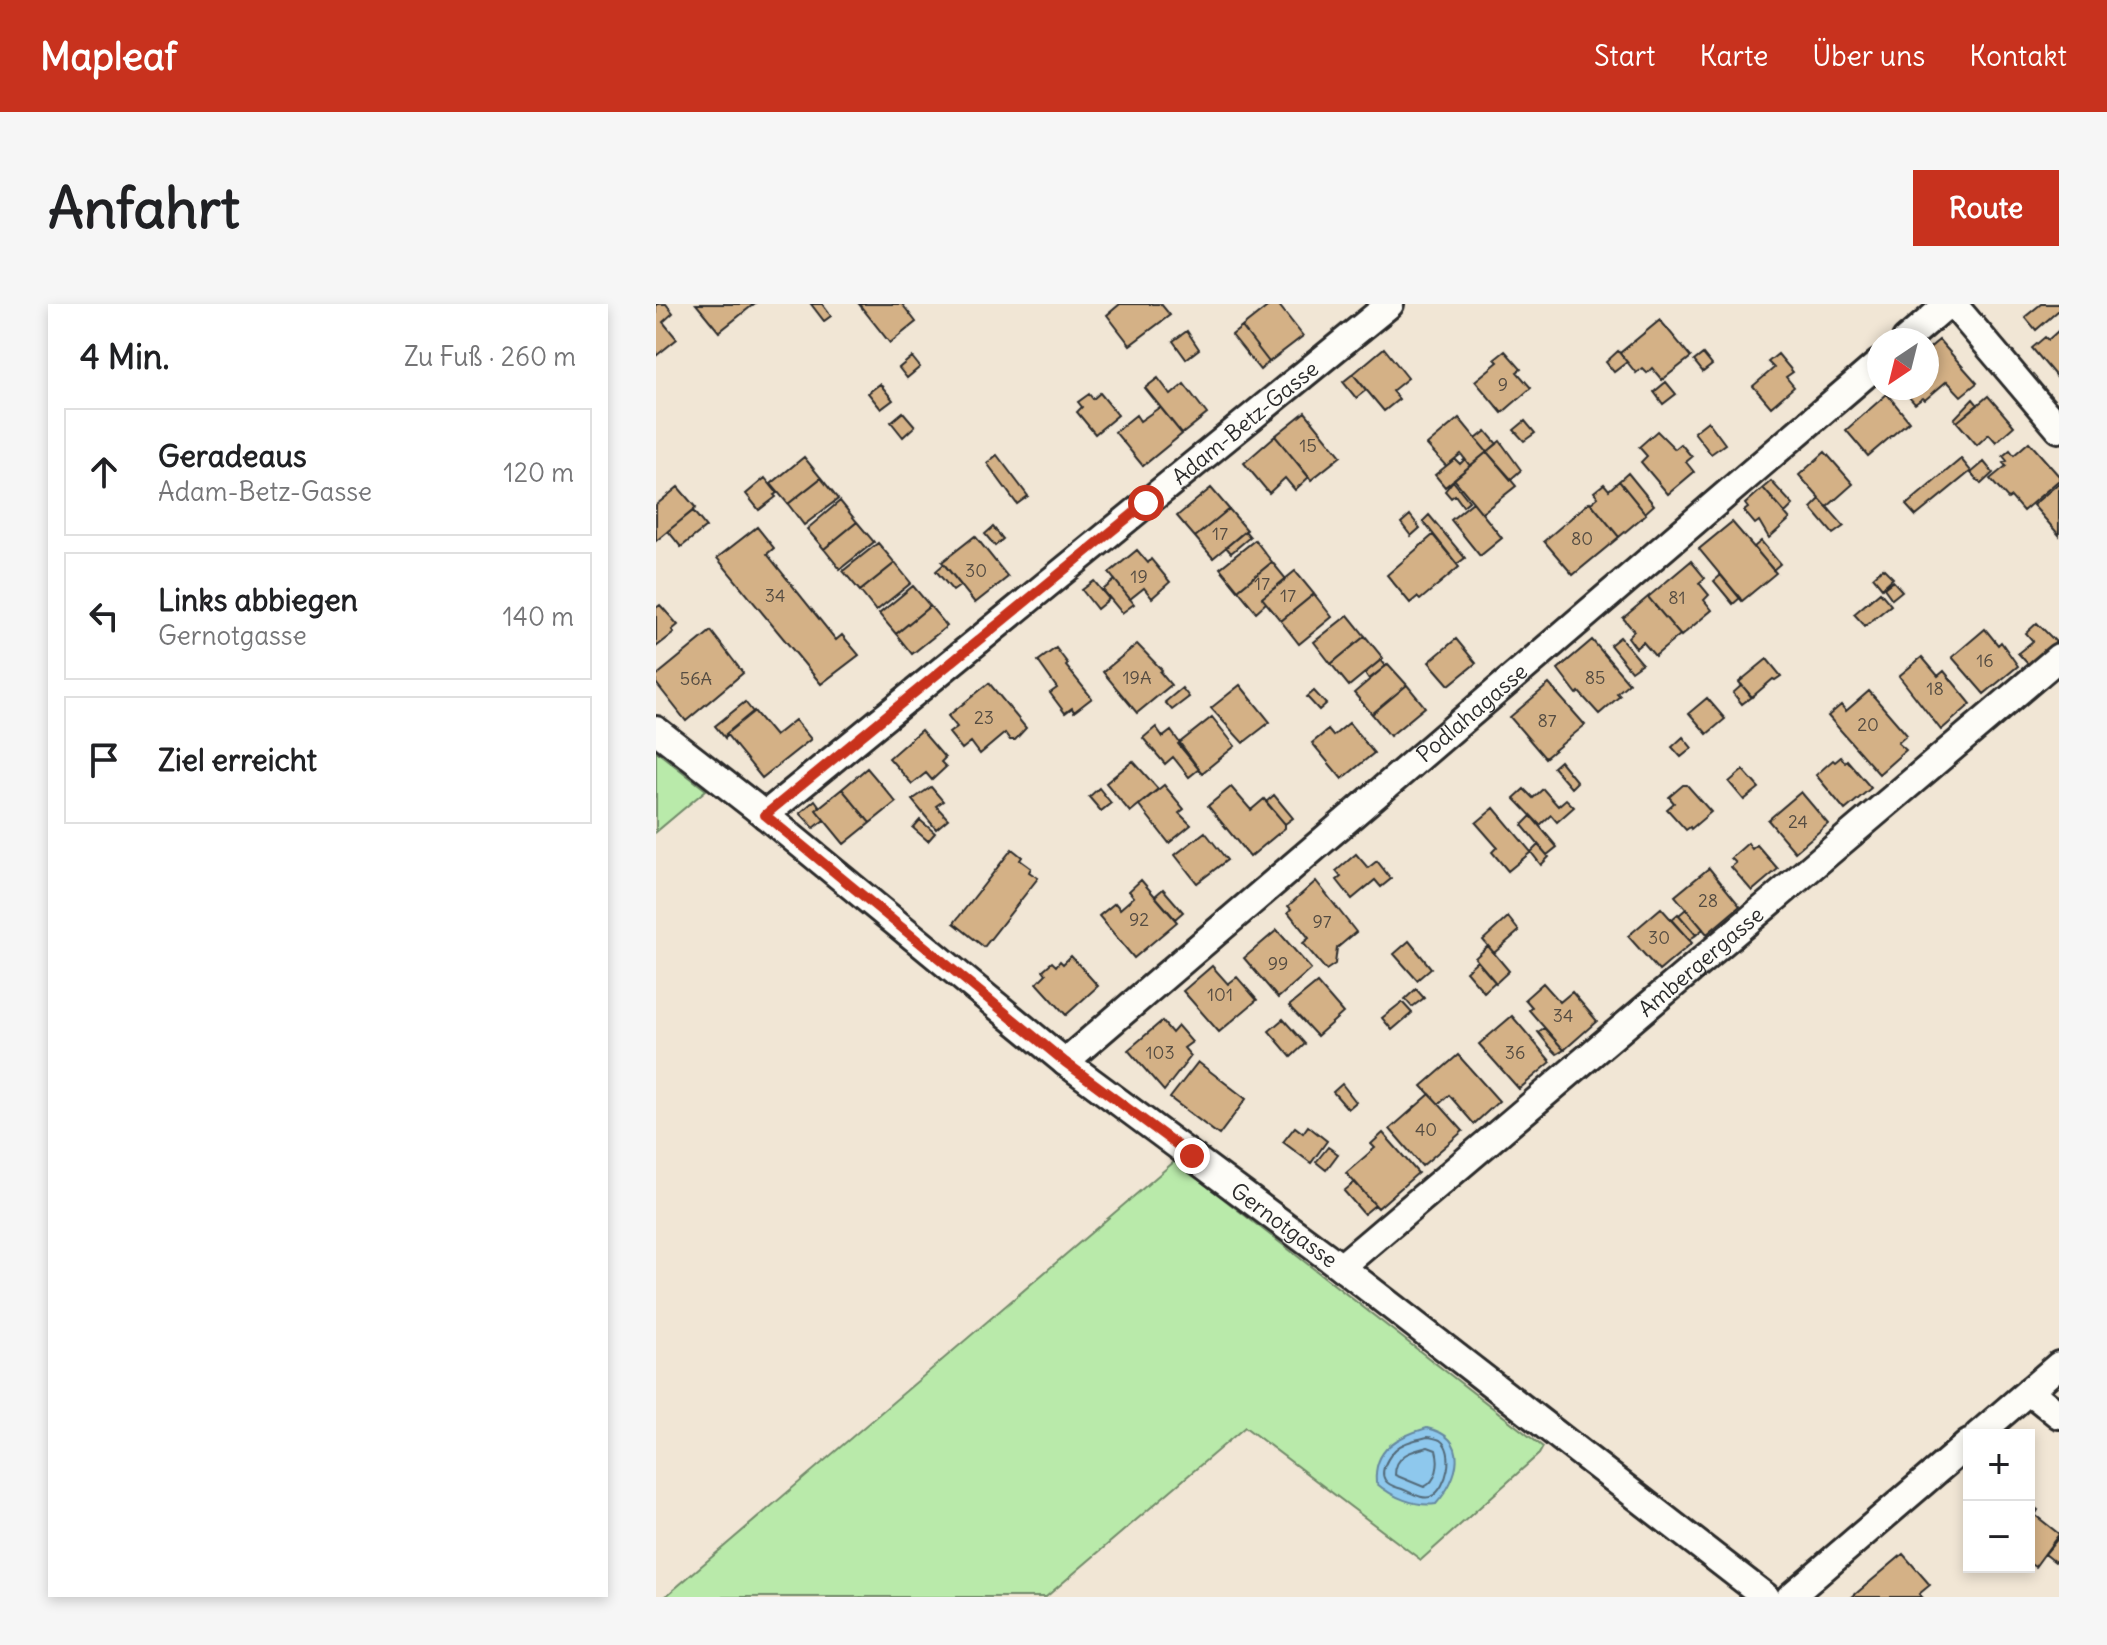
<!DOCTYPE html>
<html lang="de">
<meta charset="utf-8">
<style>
body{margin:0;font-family:Delius,sans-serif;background:#f6f6f6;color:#202124}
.controls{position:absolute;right:24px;bottom:24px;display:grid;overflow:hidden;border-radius:0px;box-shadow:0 4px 12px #0003}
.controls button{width:72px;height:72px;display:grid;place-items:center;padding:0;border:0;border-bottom:2px solid #e0e0e0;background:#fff;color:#202124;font:40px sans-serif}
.compass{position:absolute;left:1211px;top:24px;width:72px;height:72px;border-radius:50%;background:#fff;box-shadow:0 4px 12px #0003;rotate:215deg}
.stop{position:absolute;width:24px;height:24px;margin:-18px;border:6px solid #c8321e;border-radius:50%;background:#fff}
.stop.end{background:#c8321e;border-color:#fff;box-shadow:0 2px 8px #0008}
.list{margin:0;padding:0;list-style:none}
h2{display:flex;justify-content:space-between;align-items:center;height:104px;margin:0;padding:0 32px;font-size:34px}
h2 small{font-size:26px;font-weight:400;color:#757577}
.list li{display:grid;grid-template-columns:52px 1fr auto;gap:24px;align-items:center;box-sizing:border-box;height:128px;margin:0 16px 16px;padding:0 16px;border:2px solid #e0e0e0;border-radius:0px}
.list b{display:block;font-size:30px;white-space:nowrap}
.list p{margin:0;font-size:26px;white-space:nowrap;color:#757577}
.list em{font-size:26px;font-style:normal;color:#757577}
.icon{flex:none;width:44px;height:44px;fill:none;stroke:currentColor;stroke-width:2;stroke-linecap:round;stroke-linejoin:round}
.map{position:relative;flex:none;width:1403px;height:1293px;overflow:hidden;border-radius:0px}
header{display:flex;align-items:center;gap:48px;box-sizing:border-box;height:112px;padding:0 40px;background:#c8321e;color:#fff}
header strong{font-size:38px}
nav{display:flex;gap:44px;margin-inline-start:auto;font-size:28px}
.intro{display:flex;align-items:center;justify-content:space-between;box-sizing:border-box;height:192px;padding:0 48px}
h1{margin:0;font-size:56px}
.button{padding:20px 36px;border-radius:0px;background:#c8321e;color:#fff;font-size:28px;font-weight:700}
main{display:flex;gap:48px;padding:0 48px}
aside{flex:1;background:#fff;border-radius:0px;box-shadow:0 4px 12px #0003}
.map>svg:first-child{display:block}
.green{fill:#b9eaaa;stroke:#728a6a;stroke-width:2}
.water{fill:#8ec8ed;stroke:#66899f;stroke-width:2}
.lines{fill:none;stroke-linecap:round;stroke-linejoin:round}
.shore{stroke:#536a79;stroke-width:2}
.building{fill:#d4b186;stroke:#2b2b2b;stroke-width:2}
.minor-casing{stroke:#2b2b2b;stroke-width:32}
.minor{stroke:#fdfcf7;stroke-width:26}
.route{stroke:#c8321e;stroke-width:10}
.labels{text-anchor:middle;stroke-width:6;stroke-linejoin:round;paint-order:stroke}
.number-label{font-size:18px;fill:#554c42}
.street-label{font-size:22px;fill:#2b2b2b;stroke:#fdfcf7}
</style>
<header>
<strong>Mapleaf</strong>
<nav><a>Start</a><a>Karte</a><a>Über uns</a><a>Kontakt</a></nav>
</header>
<div class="intro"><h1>Anfahrt</h1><a class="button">Route</a></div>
<main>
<aside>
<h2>4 Min.<small>Zu Fuß · 260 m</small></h2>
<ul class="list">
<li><svg class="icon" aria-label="ahead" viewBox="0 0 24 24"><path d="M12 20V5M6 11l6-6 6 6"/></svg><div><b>Geradeaus</b><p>Adam-Betz-Gasse</p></div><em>120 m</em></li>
<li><svg class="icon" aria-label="left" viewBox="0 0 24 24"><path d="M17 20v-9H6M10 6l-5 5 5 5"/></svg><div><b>Links abbiegen</b><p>Gernotgasse</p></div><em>140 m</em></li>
<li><svg class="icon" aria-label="arrive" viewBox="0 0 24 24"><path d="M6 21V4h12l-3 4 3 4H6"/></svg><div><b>Ziel erreicht</b></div></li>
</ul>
</aside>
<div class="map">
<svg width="1403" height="1293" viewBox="0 0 1403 1293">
<rect width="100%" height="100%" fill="#f1e6d5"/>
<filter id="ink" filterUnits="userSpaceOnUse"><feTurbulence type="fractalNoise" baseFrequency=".0125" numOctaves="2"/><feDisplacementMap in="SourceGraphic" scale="16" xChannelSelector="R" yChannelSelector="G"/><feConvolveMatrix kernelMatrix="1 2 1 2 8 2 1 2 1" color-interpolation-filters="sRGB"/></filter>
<g filter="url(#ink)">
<path class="green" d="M0,447L50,486L0,528Z
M519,857L887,1143L883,1150L765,1256L589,1123L390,1293H9Z"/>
<path class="water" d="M771,1124C815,1134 803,1174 780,1200C759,1203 736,1193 720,1179C717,1144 743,1132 771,1124Z"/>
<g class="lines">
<path class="shore" d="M772,1133C774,1133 782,1135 784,1136C800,1147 791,1184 776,1192C768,1197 754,1188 746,1185C740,1183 733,1182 729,1176C722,1165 737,1144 748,1140C755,1136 764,1135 772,1133Z
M772,1143L780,1146C784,1160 781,1177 768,1183L739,1171C739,1151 755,1147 772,1143Z"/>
</g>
<path class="building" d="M0,0H10L17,9L7,18L21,35L0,52Z
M40,0H98L63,28Z
M155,0H166L175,12L168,17Z
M203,0H246L260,18L234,39Z
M464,0H505L514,11L474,41L451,11Z
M615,0H622L647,32L613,58L586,23Z
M1385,0H1403V6L1380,26L1369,13Z
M1004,16L1035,53L1006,76L996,64L991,69L986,64L980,69L964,49Z
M586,23L613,58L604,66L576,31Z
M1403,26V76L1376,44L1389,33L1392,36Z
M531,27L543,45L530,55L517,37Z
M1283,36L1321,79L1305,92L1291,77L1269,96L1267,94L1259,100L1245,84H1271V46Z
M728,44L752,74L736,87L743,95L728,107L697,70Z
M849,47L865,65L861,68L875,84L846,109L819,77L842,58L839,55Z
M962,47L971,58L958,68L950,58Z
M1047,50L1056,61L1047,68L1038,57Z
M1122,50L1137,68L1130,73L1138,83L1115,103L1097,82L1118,64L1112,58Z
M256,53L264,63L251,74L243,64Z
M697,70L710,86L700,94L687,78Z
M502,74L515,91L528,80L551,110L526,130L489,84Z
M1010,78L1020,90L1007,100L998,88Z
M224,80L237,96L225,105L212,89Z
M444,89L462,111L439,130L421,108L426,103L422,98L433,90L437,95Z
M1231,90L1253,117L1212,152L1190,126Z
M1332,92L1358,122L1340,138L1333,130L1321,141L1301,118Z
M1317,95L1322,101L1301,118L1298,115Z
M504,103L526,130L487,162L459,128L480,111L484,117Z
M247,108L259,122L247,133L235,118Z
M649,108L685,152L655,176L619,132Z
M803,114L831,148L814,162L805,150L790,162L771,141Z
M869,117L879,129L868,137L858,126Z
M1052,117L1069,140L1055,150L1038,128Z
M830,127L841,140L831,148L820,135Z
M1001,127L1019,145L1025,140L1036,153L1030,158L1038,168L1012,190L985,158L991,152L983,143Z
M619,132L653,173L639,186L629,174L613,189L588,159Z
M844,137L865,166L855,175L831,148Z
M1373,138L1403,172V176L1367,207L1355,193L1352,195L1334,175L1350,162L1347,159L1351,157L1347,152L1354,146L1358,151Z
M831,148L860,182L826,209L798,175Z
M1169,148L1197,180L1171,203L1143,171Z
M341,151L372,192L361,200L331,159Z
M148,153L165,174L132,200L115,180Z
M799,155L804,160L809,155L814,162L789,183L779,171Z
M1305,155L1315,167L1260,212L1250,201Z
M1328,158L1337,169L1325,180L1315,169Z
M972,169L998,201L989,209L963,177Z
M109,174L121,189L118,191L120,193L103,206L90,190Z
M165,174L182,195L148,221L132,200Z
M797,177L813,197L807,202L799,191L795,194L789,187Z
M963,177L990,210L963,233L935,199L942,193L938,188L948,180L953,186Z
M1115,177L1137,201L1129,209L1107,184Z
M1403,179V231L1377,201Z
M22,183L40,204L0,237V201Z
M555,184L573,205L539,233L521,212Z
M1107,184L1134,215L1113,234L1103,217L1099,220L1088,207L1092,204L1089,200Z
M1164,195L1188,222L1177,230L1155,204Z
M184,197L201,218L168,245L151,225Z
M817,198L846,234L824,252L795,216Z
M934,198L963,233L917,271L888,237Z
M573,205L591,226L557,254L539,233Z
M37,207L50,223L25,243L12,227Z
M754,211L764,224L755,232L745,219Z
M773,211L809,254L801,260L767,217Z
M201,218L218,238L184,265L168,245Z
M1076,218L1120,269L1086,297L1043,245Z
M101,223L118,244L111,250L180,336L186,331L203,351L165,380L61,254Z
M337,223L347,235L339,242L329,230Z
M589,227L594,233L575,249L570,243Z
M777,231L803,263L764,296L761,293L754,299L731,271Z
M319,232L352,273L319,299L286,258Z
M599,236L616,258L582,286L564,264Z
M1105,237L1124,260L1117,266L1098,243Z
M222,239L239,259L204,287L187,267Z
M481,246L492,259L495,255L514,278L496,294L488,284L474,295L453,269Z
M1035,257L1049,274L1043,279L1053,291L1048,296L1056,306L1025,332L992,293Z
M616,258L630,275L606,294L610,299L600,308L582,286Z
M239,259L255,279L220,307L204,287Z
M288,260L305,281L297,287L280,267Z
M1227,264L1237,274L1226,284L1217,273Z
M639,267L658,290L625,317L606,294Z
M1065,271L1084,294L1077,300L1058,277Z
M459,276L478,300L466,309L447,286Z
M438,277L453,295L441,305L426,286Z
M1237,277L1246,287L1236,295L1228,284Z
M257,282L274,302L240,330L223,310Z
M1224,288L1235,301L1209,322L1198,310Z
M658,290L676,313L643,340L625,317Z
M992,293L1024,331L999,352L987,338L980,344L972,333L978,327L967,314Z
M4,301L22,321L16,326L18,329L0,343V304Z
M274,302L291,322L256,350L240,330Z
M692,311L709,332L675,360L658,338Z
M1381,319L1400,338L1373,361L1362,349L1377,337L1370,329Z
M1329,325L1342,341L1345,338L1362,362L1328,390L1296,353Z
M55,327L87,369L30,417L0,379V372Z
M709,332L727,354L693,382L675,360Z
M964,333L986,359L975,367L954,341Z
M800,335L820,359L793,381L773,358Z
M936,336L973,379L961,389L964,392L943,410L923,388L921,390L902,365Z
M481,340L506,366L504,368L515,381L481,409L447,368Z
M400,344L412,360L410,362L436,394L418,408L416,404L409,409L394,389L401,384L382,357Z
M1266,353L1282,372L1288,367L1315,400L1285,426L1243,372Z
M1111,355L1125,372L1119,376L1117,375L1096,393L1083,378Z
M725,356L730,362L713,375L709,369Z
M732,360L751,381L716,410L698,389Z
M333,379L370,424L359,436H354L349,429L324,450L315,438L306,445L293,429L301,423L292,412Z
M893,380L929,421L889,454L854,413Z
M584,381L614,418L587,439L555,404Z
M751,381L769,403L734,432L716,410Z
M1086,381L1095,393L1086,400L1077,389Z
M526,384L533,393L516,406L509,398Z
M658,387L670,400L663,406L651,393Z
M1213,387L1251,431L1242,439L1250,446L1223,470L1172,412L1185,401L1190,407Z
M1051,394L1069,415L1051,430L1033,409Z
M89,398L97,408L70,430L69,434L59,422Z
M98,407L119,432L139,416L155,435L106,474L70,430Z
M556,413L579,442L546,469L522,440Z
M693,419L718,449L686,475L656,439L672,426L677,432Z
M500,423L507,433L515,427L543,465L533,473L517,453L509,460L487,434Z
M265,426L289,454L285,458L290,463L276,476L270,469L256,480L233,454Z
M1027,433L1036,444L1025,453L1016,443Z
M1185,453L1189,458L1191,456L1215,484L1189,506L1160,471L1177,456L1179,458Z
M477,457L502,485L474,508L450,479Z
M904,457L921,478L915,484L897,463Z
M211,464L240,498L214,519L186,485Z
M1087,466L1103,484L1088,496L1073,478Z
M508,481L528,505L523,509L535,521L513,539L483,501Z
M1027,481H1031L1055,508L1035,525L1034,523L1030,526L1011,505L1018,499L1013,493Z
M275,483L287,497L280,502L292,515L280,525L256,496Z
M575,483L595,506L608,495L629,520V524L594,553L552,502Z
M443,484L455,499L445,507L433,493Z
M186,485L214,519L188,540L160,506Z
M868,485L877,494L887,485L902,502L910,495L918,503L901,518L895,511L884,521L858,494Z
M1145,488L1172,520L1139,548L1112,516Z
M618,491L637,514L629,520L610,498Z
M159,496L164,503L160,506L168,516L158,524L144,509Z
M838,504L875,548L852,567L836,548L841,543L820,519Z
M875,512L901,543L891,551L866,521Z
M264,516L279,529L272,537L257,524Z
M549,528L571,556L541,579L519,551Z
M1092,539L1096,545L1101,541L1122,565L1096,587L1075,563L1080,559L1075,554Z
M882,541L893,553L885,561L875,548Z
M356,545L366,553L364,556L375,564L373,568L382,574L328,643L298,619Z
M700,550L712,564L721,557L735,575L725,583L719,576L696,595L681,576L685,573L680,567Z
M1053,564L1084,602L1051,630L1019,592Z
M485,576L521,618L478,654L443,612L459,599L464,605L478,593L473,587Z
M660,577L700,628L681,644L679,660L670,666L647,639L653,634L632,608L635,605L632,602Z
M507,585L527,608L519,615L499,592Z
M1005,604L1036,639L1003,667L972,632Z
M1030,605L1047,625L1040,631L1023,611Z
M1022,610L1040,631L1033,636L1015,616Z
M852,613L863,627L838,649L827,636Z
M621,626L655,665L622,694L588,654Z
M753,637L775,664L761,676L738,650Z
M832,642L853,667L840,679L819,654Z
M415,652L442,682L410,711L381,679L390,670L387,666L396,658L400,662L404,657L407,660Z
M821,657L839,678L828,688L810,667Z
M556,662L572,680L581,673L601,696L563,728L527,687Z
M661,679L687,709L661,732L633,702Z
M887,679L904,698L916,688L941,717L908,746L873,706L876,703L869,695Z
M760,685L768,694L756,703L749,695Z
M746,698L756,709L736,726L726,714Z
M856,712L895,758L863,785L823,740Z
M627,715L649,740L635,753L613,727Z
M506,717L516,729L522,722L536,738L528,744L535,752L508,787L472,746Z
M888,724L908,746L901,750L893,742L882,728Z
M802,751L843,797L818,820L793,791L783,800L766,782Z
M542,758L590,795L563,831L514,794Z
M686,780L700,798L692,805L677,788Z
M774,790L807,827L766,862L734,825Z
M652,822L671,837L655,859L627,838L639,823L647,829Z
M727,829L762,869L722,904L690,869L719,844L715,840Z
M672,843L682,850L670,866L660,858Z
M699,878L719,901L708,910L688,887Z
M1373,1199L1382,1206L1379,1211L1403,1230L1379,1263L1373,1259Z
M1403,1233V1254L1399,1258L1389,1250Z
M1247,1250L1274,1281L1263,1290L1266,1293H1196Z"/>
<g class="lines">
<defs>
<g id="minor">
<path d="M1297,0L1403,125"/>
<path d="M1250,36L1292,0"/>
<path id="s1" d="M0,426L109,511L409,758L685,963L1110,1293"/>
<path id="s2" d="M109,511L734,0"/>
<path id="s3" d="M409,758L1223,59"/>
<path id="s4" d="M685,963L1403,353"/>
<path d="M1373,1087L1403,1111"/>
<path d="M1322,1131L1403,1061"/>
<path d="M1134,1293L1313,1139"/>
</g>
</defs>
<use href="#minor" class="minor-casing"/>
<use href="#minor" class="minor"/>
</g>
</g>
<g class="lines" filter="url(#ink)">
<path class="route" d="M490,199L109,511L409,758L536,852"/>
</g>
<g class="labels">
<g class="number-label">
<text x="847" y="87">9</text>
<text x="652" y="148">15</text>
<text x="564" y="236">17</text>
<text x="926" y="241">80</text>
<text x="320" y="273">30</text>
<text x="483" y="279">19</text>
<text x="606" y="286">17</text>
<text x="119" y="298">34</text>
<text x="632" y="298">17</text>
<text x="1021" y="300">81</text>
<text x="1329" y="363">16</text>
<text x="481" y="380">19A</text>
<text x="939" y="380">85</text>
<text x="40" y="381">56A</text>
<text x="1279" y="391">18</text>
<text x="328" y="420">23</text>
<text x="891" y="423">87</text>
<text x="1212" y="427">20</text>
<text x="1142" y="524">24</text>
<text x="1052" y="603">28</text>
<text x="483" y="622">92</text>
<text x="666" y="624">97</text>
<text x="1003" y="640">30</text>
<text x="622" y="666">99</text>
<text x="564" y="697">101</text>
<text x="907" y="718">34</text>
<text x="504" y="755">103</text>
<text x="859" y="755">36</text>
<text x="770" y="832">40</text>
</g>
<g class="street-label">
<text dy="8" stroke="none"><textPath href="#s2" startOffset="620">Adam-Betz-Gasse</textPath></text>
<text dy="8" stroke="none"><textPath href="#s3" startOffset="536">Podlahagasse</textPath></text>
<text dy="8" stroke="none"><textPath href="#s4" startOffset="472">Ambergergasse</textPath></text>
<text dy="8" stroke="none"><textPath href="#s1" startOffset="800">Gernotgasse</textPath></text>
</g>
</g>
</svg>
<div class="controls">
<button>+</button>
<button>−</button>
</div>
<svg class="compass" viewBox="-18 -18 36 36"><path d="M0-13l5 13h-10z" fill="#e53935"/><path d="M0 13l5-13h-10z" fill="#757577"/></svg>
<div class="stop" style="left:490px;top:199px"></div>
<div class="stop end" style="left:536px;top:852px"></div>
</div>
</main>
